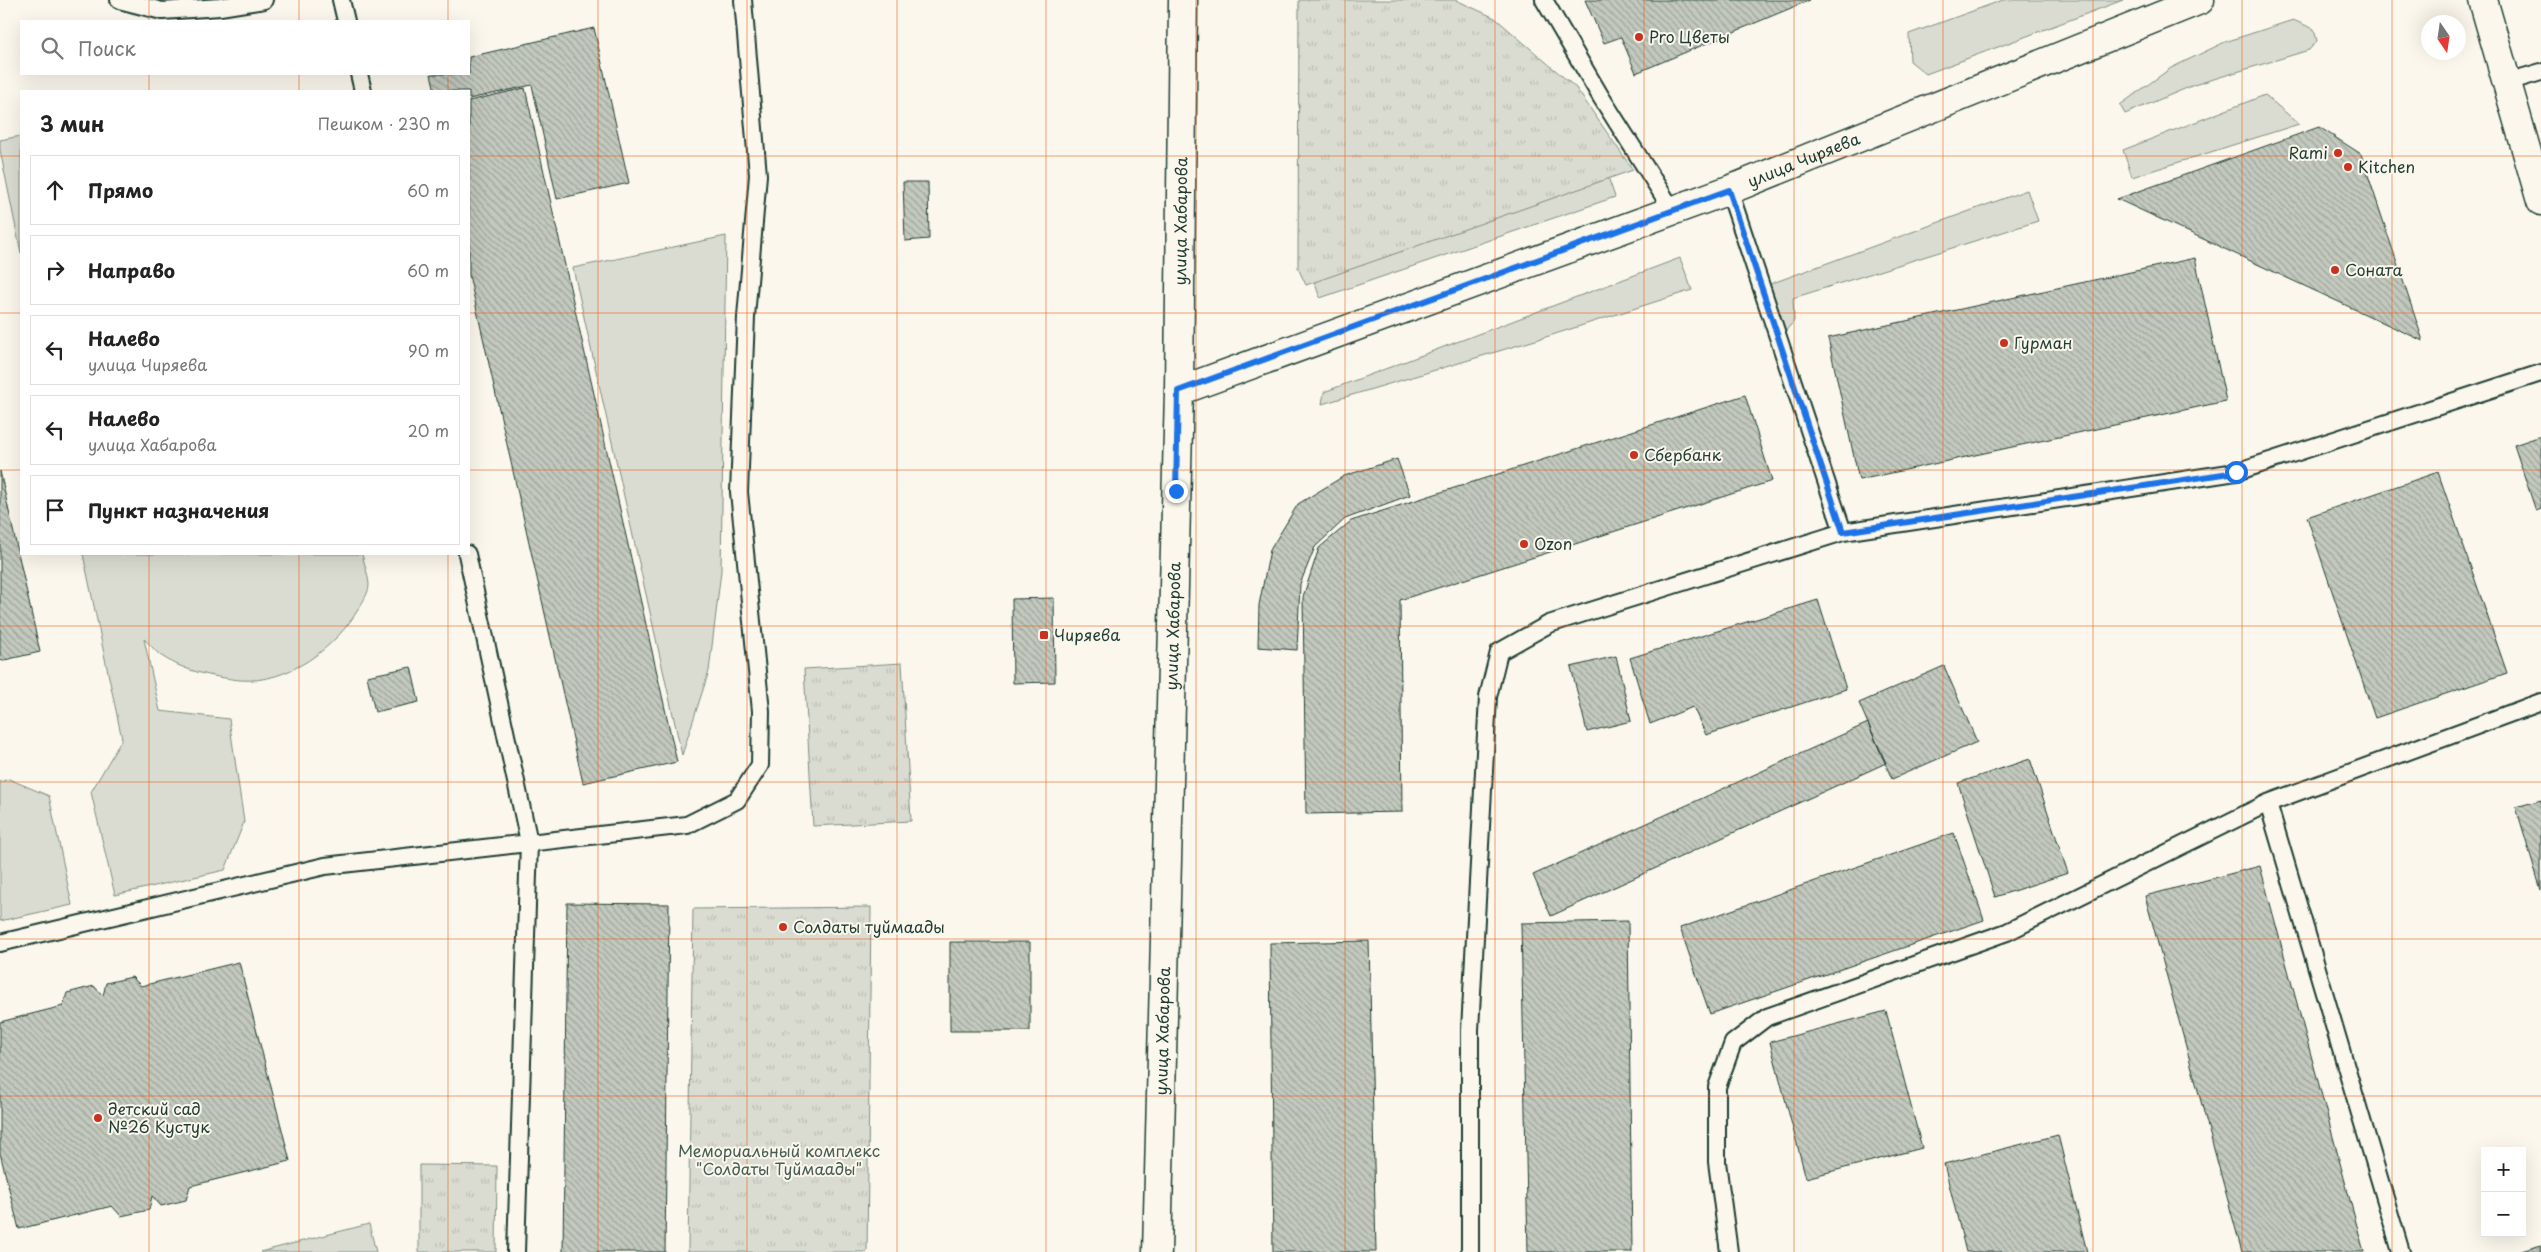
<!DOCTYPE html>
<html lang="ru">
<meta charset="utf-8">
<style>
body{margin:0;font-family:"Playpen Sans",sans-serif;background:#f2f2f2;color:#222}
.controls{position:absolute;right:15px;bottom:15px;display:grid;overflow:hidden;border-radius:0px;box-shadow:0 5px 20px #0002}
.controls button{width:45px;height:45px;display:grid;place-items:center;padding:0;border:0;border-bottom:1px solid #e0e0e0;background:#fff;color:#222;font:25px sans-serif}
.compass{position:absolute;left:2421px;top:15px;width:45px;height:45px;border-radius:50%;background:#fff;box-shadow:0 5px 20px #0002;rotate:167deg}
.stop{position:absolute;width:15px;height:15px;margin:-11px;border:4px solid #1a73e8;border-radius:50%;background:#fff}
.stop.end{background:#1a73e8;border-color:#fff;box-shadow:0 1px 5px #0008}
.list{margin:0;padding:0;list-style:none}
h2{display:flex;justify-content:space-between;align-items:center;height:65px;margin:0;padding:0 20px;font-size:21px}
h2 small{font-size:16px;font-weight:400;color:#767676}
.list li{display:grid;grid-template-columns:32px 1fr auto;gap:15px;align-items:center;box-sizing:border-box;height:70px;margin:0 10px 10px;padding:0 10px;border:1px solid #e0e0e0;border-radius:0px}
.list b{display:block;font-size:19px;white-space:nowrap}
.list p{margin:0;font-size:16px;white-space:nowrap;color:#767676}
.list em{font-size:16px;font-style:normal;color:#767676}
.icon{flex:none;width:28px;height:28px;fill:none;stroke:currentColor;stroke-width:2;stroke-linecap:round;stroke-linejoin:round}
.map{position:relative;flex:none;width:2541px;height:1252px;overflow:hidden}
.search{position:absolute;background:#fff;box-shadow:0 5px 20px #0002;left:20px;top:20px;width:450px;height:55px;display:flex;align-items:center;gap:12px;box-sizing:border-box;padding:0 18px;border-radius:0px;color:#767676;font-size:19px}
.panel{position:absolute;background:#fff;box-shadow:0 5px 20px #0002;left:20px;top:90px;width:450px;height:465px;border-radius:0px}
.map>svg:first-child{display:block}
.green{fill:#dbdcd1;stroke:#7d8c82}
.park{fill:url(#park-tufts);stroke:#7d8c82}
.building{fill:url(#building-back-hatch);stroke:#1f3d34}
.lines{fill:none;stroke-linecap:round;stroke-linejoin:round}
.service-casing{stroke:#1f3d34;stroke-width:20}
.minor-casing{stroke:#1f3d34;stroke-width:31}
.secondary-casing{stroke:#1f3d34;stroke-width:31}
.service{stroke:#fbf7ec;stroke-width:16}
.minor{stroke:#fbf7ec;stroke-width:28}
.secondary{stroke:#fbf7ec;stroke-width:28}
.route{stroke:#1a73e8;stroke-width:6}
.grid{fill:none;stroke:#e8590c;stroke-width:1;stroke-opacity:0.55}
.poi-dot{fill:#c8321e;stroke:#fbf7ec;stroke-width:2}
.labels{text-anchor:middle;stroke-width:4;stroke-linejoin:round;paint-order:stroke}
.poi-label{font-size:16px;fill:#1f3d34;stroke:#fbf7ec;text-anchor:start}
.street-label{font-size:16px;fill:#1f3d34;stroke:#fbf7ec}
.park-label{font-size:16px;fill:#455d53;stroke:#fbf7ec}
</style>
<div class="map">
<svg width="2541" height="1252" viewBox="0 0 2541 1252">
<defs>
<pattern id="park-tufts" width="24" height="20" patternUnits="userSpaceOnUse" patternTransform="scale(1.25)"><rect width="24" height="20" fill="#dbdcd1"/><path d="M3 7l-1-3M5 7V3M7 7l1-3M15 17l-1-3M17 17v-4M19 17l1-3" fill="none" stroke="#bcbeb4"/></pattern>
<pattern id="building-back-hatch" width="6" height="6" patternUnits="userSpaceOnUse" patternTransform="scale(1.25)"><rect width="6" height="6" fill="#c4c9be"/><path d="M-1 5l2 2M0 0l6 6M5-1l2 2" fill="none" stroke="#9fa49b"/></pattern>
</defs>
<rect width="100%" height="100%" fill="#fbf7ec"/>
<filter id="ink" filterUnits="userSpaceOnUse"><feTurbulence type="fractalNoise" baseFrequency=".02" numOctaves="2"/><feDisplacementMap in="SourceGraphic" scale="10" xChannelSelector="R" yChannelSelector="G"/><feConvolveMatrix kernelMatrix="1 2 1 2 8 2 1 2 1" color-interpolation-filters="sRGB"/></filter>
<g filter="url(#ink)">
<path class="green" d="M2003,0H2123L1926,74L1910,61L1909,34Z
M2293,20L2314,29L2317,41L2309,50L2194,85L2125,114L2120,105L2171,68L2225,42Z
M2265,95L2299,124L2132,177L2123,150Z
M21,136V253L0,150V140Z
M1607,174L1615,197L1320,298L1312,275Z
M2027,190L2038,221L1793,298L1794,321L1784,333L1773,321L1770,284Z
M726,236L721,571L709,671L682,755L573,268Z
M1680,258L1692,290L1549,336L1322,404L1324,392Z
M83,554H362C364,563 368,574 369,584C369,593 363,601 359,608C336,648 287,684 240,680C212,677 183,671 160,655C154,650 149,643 144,639L160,711L229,719L244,822L225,870L115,895L91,792L122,739Z
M9,779L49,796L72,905L0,921V782Z
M369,1224L376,1252H260Z"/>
<path class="park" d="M1299,0H1456L1495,18L1576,88L1633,170L1306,285L1298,268Z
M902,663L911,821L813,826L804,669Z
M871,907L867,1252H688L693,909Z
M419,1165L497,1166L496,1252H419Z"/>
<path class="building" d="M1585,0H1810L1636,73L1621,37L1604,43Z
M594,28L629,183L557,199L532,85L469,99V91H435L431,74H469V57Z
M525,88L677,762L583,783L469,275V101Z
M2319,127L2361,154L2423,341L2117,199Z
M903,182H928L929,239L905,241Z
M2195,258L2226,401L1859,480L1828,338Z
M1745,395L1772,481L1400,600L1402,812L1306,814L1303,597L1319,548L1351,521Z
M2541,436V509L2536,511L2514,445Z
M1397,459L1410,495L1345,519L1315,547L1300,584L1297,650L1258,647L1259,605L1270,550L1298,504L1344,476Z
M0,471L40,652L0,661Z
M2438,472L2507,673L2375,718L2307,517Z
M1054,598L1055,682L1013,683L1012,599Z
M1818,600L1846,689L1706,735L1693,707L1650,724L1630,658Z
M1616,656L1631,721L1587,732L1571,667Z
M1944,666L1977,742L1892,779L1859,703Z
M411,667L419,702L375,712L367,676Z
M1868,723L1886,763L1551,916L1533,875Z
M2030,759L2068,873L1995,897L1958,783Z
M2541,800V890L2516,807Z
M1954,833L1984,920L1710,1014L1680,928Z
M2260,866L2364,1252H2242L2145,896Z
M567,903L669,904L665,1252H563Z
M1628,921L1632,1252H1528L1521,923Z
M1369,941L1376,1252H1273L1270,943Z
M950,942H1030V1031H950Z
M239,962L290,1161L190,1186L186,1200L161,1206L152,1196L149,1210L121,1216L112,1206L19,1229L0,1153V1022L63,1006L67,993L94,986L103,996L106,983L132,977L141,986Z
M1886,1011L1922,1148L1806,1178L1770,1042Z
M2058,1135L2087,1252H1966L1944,1164Z
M2541,1245V1252H2518Z"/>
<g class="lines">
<defs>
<path id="service" d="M119,0L162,11L220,7L264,0
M341,0L346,21
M1544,0L1601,97L1673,211
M359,74L363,91
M2507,82L2541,72
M1843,532L2236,472L2541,373
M467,554L529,842L516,1252
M0,943L325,866L687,825L737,800L760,765L761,711L739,492L746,317L758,175L743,0
M1470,1252V1030L1488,697L1499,652L1549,624L1843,532L1729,190
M1729,1252L1717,1162V1087L1733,1043L1767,1017L2007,932L2268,803
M2401,1252L2268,803L2541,702"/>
<g id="minor">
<path d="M2483,0L2541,201"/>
<path id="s1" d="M1179,391L1729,190L2200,0"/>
</g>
<g id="secondary">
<path id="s2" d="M1157,1252L1179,391L1183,0"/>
</g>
</defs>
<use href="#service" class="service-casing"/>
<use href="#minor" class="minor-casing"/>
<use href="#secondary" class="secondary-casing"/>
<use href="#service" class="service"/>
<use href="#minor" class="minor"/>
<use href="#secondary" class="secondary"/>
</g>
</g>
<g class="lines" filter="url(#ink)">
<path class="route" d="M1176,491L1178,391L1729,190L1843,532L2236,472"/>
</g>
<path class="grid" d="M149,0V21M299,0V21M448,0V21M598,0V1252M747,0V1252M897,0V1252M1046,0V1252M1196,0V1252M1345,0V1252M1495,0V1252M1644,0V1252M1794,0V1252M1943,0V1252M2093,0V1252M2242,0V1252M2392,0V1252M149,74V91M299,74V91M448,74V91M0,156H21M469,156H2541M0,313H21M469,313H2541M0,470H21M469,470H2541M149,554V1252M299,554V1252M448,554V1252M0,626H2541M0,782H2541M0,939H2541M0,1096H2541"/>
<g class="poi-dot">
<circle cx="1639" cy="37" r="5"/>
<circle cx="2338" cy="153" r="5"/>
<circle cx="2348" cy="167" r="5"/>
<circle cx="2335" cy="270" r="5"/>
<circle cx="2004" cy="343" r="5"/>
<circle cx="1634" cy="455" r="5"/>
<circle cx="1524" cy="544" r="5"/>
<rect x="1039" y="630" width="10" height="10" rx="2.5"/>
<circle cx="783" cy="927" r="5"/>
<circle cx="98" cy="1118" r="5"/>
</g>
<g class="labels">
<g class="poi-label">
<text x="1649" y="43">Pro Цветы</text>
<text x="2328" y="159" text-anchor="end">Rami</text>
<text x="2358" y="173">Kitchen</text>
<text x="2345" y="276">Соната</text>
<text x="2014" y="349">Гурман</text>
<text x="1644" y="461">Сбербанк</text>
<text x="1534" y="550">Ozon</text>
<text x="1054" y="641">Чиряева</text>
<text x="793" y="933">Солдаты туймаады</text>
<text x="108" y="1115">детский сад<tspan x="108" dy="18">№26 Кустук</tspan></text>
</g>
<g class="street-label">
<text dy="6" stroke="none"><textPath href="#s1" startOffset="666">улица Чиряева</textPath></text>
<text dy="6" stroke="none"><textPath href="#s2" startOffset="1031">улица Хабарова</textPath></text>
<text dy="6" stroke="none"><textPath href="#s2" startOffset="626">улица Хабарова</textPath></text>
<text dy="6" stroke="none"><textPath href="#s2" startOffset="221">улица Хабарова</textPath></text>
</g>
<g class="park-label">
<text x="779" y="1157">Мемориальный комплекс<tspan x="779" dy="18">"Солдаты Туймаады"</tspan></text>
</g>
</g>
</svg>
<div class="controls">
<button>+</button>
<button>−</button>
</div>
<svg class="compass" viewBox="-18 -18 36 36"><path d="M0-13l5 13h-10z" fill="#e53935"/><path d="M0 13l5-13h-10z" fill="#767676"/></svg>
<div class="stop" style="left:2236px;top:472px"></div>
<div class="stop end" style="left:1176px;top:491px"></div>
<div class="search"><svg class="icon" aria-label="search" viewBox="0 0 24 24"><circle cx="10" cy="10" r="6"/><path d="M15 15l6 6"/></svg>Поиск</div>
<section class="panel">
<h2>3 мин<small>Пешком · 230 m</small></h2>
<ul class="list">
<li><svg class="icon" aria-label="ahead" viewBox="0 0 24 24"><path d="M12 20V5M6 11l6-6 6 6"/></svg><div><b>Прямо</b></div><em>60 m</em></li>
<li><svg class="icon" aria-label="right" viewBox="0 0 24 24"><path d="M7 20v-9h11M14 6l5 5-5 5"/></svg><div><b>Направо</b></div><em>60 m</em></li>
<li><svg class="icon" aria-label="left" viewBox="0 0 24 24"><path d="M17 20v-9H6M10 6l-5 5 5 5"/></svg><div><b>Налево</b><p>улица Чиряева</p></div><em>90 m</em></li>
<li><svg class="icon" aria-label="left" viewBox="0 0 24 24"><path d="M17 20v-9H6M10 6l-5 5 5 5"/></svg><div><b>Налево</b><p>улица Хабарова</p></div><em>20 m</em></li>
<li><svg class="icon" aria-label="arrive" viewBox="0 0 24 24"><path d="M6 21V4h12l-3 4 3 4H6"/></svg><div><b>Пункт назначения</b></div></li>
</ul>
</section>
</div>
